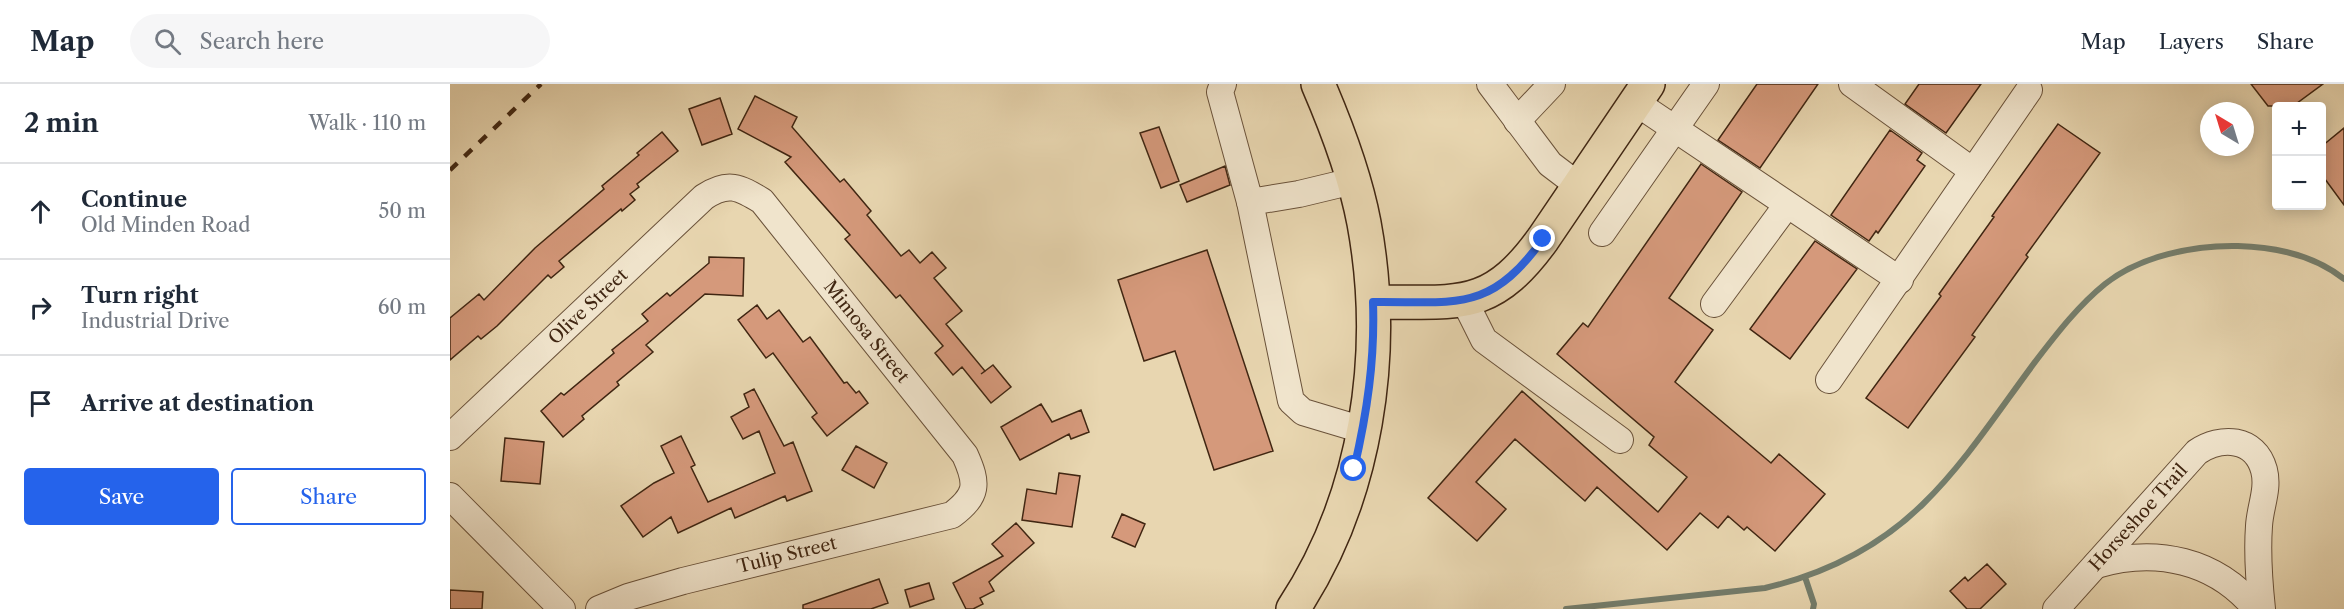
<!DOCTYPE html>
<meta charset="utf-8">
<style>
body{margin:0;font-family:"Libre Caslon Text",serif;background:#f6f6f7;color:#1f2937}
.controls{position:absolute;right:18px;top:18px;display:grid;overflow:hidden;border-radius:6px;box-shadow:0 3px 15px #0003}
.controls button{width:54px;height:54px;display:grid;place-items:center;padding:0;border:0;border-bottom:2px solid #e0e1e3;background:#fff;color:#1f2937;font:30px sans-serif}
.compass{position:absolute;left:1750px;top:18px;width:54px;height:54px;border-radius:50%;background:#fff;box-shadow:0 3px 15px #0003;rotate:322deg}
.stop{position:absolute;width:18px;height:18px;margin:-14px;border:4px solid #2563eb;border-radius:50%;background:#fff}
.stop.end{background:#2563eb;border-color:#fff;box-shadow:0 2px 6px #0008}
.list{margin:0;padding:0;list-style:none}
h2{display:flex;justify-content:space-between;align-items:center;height:78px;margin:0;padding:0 24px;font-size:26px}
h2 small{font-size:20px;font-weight:400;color:#747a83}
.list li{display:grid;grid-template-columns:39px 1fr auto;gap:18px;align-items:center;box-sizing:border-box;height:96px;padding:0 24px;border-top:2px solid #e0e1e3}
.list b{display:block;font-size:22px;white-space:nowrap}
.list p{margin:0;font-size:20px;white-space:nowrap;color:#747a83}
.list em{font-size:20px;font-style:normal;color:#747a83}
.actions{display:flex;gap:12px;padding:18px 24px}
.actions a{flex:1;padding:14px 0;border:2px solid #2563eb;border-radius:6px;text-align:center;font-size:21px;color:#2563eb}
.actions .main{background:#2563eb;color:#fff}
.icon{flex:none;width:33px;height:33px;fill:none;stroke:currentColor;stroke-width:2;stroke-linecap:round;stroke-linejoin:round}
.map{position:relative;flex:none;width:1894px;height:525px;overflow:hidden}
header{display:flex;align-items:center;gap:36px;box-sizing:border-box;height:84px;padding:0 30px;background:#fff;border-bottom:2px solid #e0e1e3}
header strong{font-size:28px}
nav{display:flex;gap:33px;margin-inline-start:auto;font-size:21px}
.search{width:420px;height:54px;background:#f6f6f7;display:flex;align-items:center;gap:15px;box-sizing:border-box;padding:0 21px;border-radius:33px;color:#747a83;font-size:22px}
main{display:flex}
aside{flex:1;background:#fff}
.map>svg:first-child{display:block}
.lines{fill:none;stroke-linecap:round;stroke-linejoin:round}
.stream{stroke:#747e6d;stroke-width:6}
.building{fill:#d5997b;stroke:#402612;stroke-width:1.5}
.minor-casing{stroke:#6a523a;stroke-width:28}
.major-casing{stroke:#402612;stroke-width:36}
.minor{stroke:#f0e4cc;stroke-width:26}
.major{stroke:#e8d6b0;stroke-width:33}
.rail{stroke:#402612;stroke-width:4.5;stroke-dasharray:10 10;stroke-linecap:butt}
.route{stroke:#2563eb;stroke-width:8}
.labels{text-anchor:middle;stroke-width:5;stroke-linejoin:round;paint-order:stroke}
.street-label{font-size:18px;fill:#402612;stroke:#f0e4cc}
</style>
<header>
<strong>Map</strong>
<div class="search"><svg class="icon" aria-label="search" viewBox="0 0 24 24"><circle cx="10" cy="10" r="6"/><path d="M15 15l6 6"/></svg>Search here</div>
<nav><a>Map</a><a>Layers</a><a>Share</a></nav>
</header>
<main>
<aside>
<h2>2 min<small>Walk · 110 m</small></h2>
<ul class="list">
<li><svg class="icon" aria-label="ahead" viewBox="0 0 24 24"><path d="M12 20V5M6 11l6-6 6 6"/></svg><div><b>Continue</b><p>Old Minden Road</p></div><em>50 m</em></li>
<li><svg class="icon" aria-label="right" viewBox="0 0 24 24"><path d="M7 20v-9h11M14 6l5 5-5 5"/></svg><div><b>Turn right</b><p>Industrial Drive</p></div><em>60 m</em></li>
<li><svg class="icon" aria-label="arrive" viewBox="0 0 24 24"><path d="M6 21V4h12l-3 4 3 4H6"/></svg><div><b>Arrive at destination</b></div></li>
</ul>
<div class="actions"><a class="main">Save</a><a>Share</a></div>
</aside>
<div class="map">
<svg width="1894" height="525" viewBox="0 0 1894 525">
<rect width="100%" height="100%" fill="#e8d6b0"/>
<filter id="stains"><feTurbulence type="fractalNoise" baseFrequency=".00333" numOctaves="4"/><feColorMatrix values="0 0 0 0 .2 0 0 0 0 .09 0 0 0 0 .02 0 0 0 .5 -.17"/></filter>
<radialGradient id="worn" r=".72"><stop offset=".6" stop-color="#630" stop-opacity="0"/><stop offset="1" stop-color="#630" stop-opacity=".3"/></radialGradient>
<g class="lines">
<path class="stream" d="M1355,493L1364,520L1363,525
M1116,525L1315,504C1375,490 1429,463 1473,420C1517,377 1551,323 1588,274C1608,248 1629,221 1655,200C1690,172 1744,161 1788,162C1825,163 1864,171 1894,195"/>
</g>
<path class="building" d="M1307,0H1368L1310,84L1268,56Z
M1469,0H1531L1496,49L1455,20Z
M1801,0H1873L1843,22H1818Z
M305,12L347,33L342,43L390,98L394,95L421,127L417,131L451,172L459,166L470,179L482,168L496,184L484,194L512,227L496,240L535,287L531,290L543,281L561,303L541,319L512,283L503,291L485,269L493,262L450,211L446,214L395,155L400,151L335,78L341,73L288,45Z
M270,14L282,50L252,61L239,25Z
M1608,40L1650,69L1576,171L1578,173L1522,251L1525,253L1458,344L1416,314L1491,212L1489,210L1544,133L1542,132Z
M709,43L729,97L711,104L690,49Z
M1894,44V121L1872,91V62Z
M1440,46L1472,69L1467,76L1475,82L1428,149L1426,147L1419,157L1381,131Z
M212,48L228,67L187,100L189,103L180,110L185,116L172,127L171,125L109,177L114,183L101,194L98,191L47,242L31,255L28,252L0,276V234L29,210L34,216L85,164L154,105L152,102L189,71L187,69Z
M1251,80L1292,108L1219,214L1263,246L1225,298L1321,379L1329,370L1375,410L1325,467L1297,443L1294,446L1278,432L1268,444L1250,429L1217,466L1147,403L1135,417L1065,355L1026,398L1056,425L1027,457L978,414L1072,307L1208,428L1237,393L1199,361L1204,353L1107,270L1133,239L1138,243Z
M775,82L780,101L737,118L730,101Z
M1365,157L1407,185L1340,275L1300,245Z
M757,166L823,367L764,386L725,267L694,277L668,196Z
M259,173L294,174L293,212L255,210L196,261L203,268L167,298L169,301L132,332L134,335L113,353L91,327L111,309L114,311L164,269L162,266L198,237L192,230L217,209L220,212L259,179Z
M307,221L317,235L329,226L353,258L360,253L394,299L397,298L406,309L409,307L418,319L377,352L362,333L367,329L323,269L316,274L288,236Z
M304,305L334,362L343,358L362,407L337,417L335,412L285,434L281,424L228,449L221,433L193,453L171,422L204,399L224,389L211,362L231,352L245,381L241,383L258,418L325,389L309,347L293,355L281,333L299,323L294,310Z
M591,320L602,338L631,326L639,348L621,355L619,350L570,376L551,343Z
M55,354L94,358L90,400L51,397Z
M406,362L437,379L424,404L392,386Z
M609,389L630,392L622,443L572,436L577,405L606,410Z
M672,430L695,440L685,463L662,453Z
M566,439L584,459L539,498L544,507L530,514L533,520L523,525H516L503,499L553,472L542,460Z
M1537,480L1556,500L1530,525H1517L1500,507L1515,493L1518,497Z
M429,495L438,519L421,525H353V521Z
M479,499L484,515L460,523L455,506Z
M0,506L33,508L32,525H0Z"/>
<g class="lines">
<defs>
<g id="minor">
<path d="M773,0L770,8L800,118L849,110L903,97"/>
<path d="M1040,0L1100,80L1129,102"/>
<path d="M1402,0L1523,87"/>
<path d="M1185,18L1450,196"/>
<path d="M1067,37L1102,0"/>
<path d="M800,118L841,317L853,328L913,346"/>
<path d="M1152,149L1256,0"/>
<path d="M1014,216L1034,256L1170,356"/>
<path d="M1264,220L1337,121"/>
<path d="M1379,296L1579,6"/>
<path id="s1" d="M0,353L254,113C278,97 289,103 312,117L515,371C528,400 528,411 502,431L233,497L178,513L149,525"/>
<path d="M0,412L112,525"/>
<path d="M1646,481C1706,463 1766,476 1806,525"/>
<path id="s2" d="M1606,525L1747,368C1771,352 1805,353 1814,386C1819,405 1810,423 1809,442C1807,469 1809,497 1812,525"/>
</g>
<path id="major" d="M923,218C1006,217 1039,230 1093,155L1198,0
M843,525C917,413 938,269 914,139C905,91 887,44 868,0"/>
</defs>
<use href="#minor" class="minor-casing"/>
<use href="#major" class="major-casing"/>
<use href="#minor" class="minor"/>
<use href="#major" class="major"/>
<path class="rail" d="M0,86L91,0"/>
</g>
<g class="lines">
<path class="route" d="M904,385C917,329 925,276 923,218C1006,217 1039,230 1093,155"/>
</g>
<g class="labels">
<g class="street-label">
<text dy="6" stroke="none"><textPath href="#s1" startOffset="190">Olive Street</textPath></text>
<text dy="6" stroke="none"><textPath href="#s1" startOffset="580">Mimosa Street</textPath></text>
<text dy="6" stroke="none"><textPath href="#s2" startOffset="123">Horseshoe Trail</textPath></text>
<text transform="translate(337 471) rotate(-14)" y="6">Tulip Street</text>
</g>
</g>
<rect width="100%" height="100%" filter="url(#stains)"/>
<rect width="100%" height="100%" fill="url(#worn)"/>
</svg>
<div class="controls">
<button>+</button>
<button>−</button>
</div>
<svg class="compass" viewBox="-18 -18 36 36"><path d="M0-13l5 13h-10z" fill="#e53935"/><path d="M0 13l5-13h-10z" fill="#747a83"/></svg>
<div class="stop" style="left:904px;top:385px"></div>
<div class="stop end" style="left:1093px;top:155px"></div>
</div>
</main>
